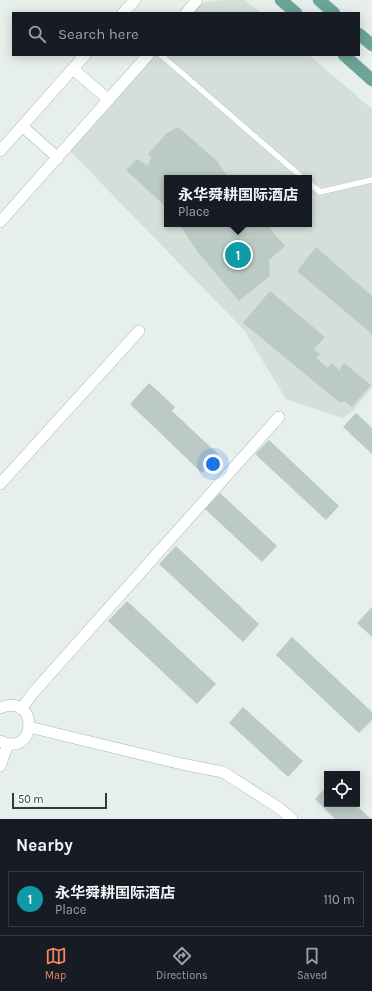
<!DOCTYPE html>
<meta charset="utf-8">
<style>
body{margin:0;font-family:Karla,"Noto Sans SC",sans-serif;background:#242831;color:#f1f3f6}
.controls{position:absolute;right:12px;bottom:12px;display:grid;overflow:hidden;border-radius:0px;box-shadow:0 2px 10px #0003}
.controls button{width:36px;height:36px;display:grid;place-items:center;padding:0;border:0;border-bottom:1px solid #363941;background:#171b24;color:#f1f3f6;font:20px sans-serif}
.scale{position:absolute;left:12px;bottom:10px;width:95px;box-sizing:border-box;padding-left:4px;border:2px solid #24423a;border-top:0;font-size:11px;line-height:14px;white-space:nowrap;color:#24423a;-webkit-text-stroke:3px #f7fbf9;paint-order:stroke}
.you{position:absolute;left:213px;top:464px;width:14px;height:14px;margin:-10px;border:3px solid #fff;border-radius:50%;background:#1a73e8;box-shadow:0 0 0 6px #1a73e833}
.badge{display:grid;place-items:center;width:26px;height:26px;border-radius:50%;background:#f4845f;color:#fff;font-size:13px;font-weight:700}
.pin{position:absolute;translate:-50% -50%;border:2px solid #fff;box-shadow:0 1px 4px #0006}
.popup{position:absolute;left:164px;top:175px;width:148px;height:52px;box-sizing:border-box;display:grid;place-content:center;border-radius:0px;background:#171b24;filter:drop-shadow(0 1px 3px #0005);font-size:13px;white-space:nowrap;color:#9ea1a6}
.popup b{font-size:15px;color:#f1f3f6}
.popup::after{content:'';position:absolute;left:50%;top:100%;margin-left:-8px;border:8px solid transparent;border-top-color:#171b24}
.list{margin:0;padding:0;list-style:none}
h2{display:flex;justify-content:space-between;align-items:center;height:52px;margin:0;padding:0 16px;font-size:17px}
h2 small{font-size:13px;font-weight:400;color:#9ea1a6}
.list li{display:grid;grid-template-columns:26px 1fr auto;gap:12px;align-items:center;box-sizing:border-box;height:56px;margin:0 8px 8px;padding:0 8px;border:1px solid #363941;border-radius:0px}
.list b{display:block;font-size:15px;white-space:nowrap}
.list p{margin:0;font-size:13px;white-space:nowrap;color:#9ea1a6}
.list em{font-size:13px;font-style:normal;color:#9ea1a6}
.icon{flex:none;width:22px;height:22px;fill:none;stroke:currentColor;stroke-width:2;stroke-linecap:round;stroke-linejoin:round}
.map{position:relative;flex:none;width:372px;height:819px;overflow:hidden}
.search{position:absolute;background:#171b24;box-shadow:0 2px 10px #0003;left:12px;right:12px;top:12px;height:44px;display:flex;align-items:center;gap:10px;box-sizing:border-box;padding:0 14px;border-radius:0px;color:#9ea1a6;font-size:15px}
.sheet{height:116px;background:#171b24}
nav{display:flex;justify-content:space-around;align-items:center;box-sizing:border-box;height:56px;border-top:1px solid #363941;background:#171b24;font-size:11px;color:#9ea1a6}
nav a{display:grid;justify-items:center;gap:2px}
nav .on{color:#f4845f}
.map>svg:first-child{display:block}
.built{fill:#d4dfda;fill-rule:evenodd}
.building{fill:#bbcac4}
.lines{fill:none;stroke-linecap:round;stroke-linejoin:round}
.service-casing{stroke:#a8b8b2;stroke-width:6}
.minor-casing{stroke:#a8b8b2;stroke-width:12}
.primary-casing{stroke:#c2cac8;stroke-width:13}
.service{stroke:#fff;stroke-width:5.5}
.minor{stroke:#fff;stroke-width:11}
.primary{stroke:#6aa596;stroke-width:12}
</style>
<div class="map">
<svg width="372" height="819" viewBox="0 0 372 819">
<rect width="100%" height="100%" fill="#e6efeb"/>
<path class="built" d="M223,0H245L261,13H186L195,4Z
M148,55H309L372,109V387L353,411L342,418L286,399L244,330L67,148ZM167,178H309V224H167Z"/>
<path class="building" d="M178,127L217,161L229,178H167V208L126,170L137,159L148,166L151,157L148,154L167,133Z
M179,224H266L285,246L269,260L270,276L239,301L197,251Z
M316,247L372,296V334L297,271Z
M270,291L325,337L314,349L320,354L316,358L328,368L332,363L339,370L344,363L371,385L352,407L345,402H339L243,323Z
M149,383L175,407L172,411L219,455L202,473L130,404Z
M356,413L372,428V454L343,427Z
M269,440L339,506L326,520L255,454Z
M220,493L277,546L262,562L205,509Z
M176,546L259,624L243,642L159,564Z
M127,601L216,684L197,704L108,621Z
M372,607V637L357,623Z
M292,637L372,712V720L359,733L276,655Z
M243,707L303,761L288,777L229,723Z
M327,786V804H355L371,819H335L315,799Z"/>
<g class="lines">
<defs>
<path id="service" d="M161,55L303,178
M309,183L320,192L372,180"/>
<path id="minor" d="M123,13L135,0
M186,13L197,0
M73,69L109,100
M22,126L58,158
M0,151L85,55
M0,222L148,55
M0,484L139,331
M0,708C39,691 38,759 0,741
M21,709L33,693L279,417
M29,727L182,764L223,772L279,808L292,819
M0,766L8,744"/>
<path id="primary" d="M281,0L296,13
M319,0L334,13
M359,34L372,45
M344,55L372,80"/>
</defs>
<use href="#service" class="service-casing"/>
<use href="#minor" class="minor-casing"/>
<use href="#primary" class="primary-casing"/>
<use href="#service" class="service"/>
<use href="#minor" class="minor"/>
<use href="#primary" class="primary"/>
</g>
</svg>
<div class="controls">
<button><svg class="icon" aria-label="locate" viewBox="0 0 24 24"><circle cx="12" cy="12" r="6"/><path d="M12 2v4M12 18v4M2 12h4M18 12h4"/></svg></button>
</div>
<div class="scale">50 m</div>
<div class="you"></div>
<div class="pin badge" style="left:238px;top:255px;background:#0f9aa8">1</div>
<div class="popup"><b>永华舜耕国际酒店</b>Place</div>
<div class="search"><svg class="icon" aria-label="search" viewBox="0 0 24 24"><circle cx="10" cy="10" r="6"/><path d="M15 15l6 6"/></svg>Search here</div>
</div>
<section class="sheet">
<h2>Nearby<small></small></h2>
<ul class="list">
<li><span class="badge" style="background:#0f9aa8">1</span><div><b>永华舜耕国际酒店</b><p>Place</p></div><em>110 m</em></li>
</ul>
</section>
<nav>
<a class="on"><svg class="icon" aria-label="map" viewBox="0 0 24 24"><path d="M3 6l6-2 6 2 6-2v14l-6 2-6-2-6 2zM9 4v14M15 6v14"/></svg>Map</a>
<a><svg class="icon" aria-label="directions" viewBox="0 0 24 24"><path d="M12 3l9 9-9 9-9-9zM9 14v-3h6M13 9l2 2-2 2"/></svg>Directions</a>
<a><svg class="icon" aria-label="saved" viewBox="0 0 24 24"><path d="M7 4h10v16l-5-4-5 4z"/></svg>Saved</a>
</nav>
